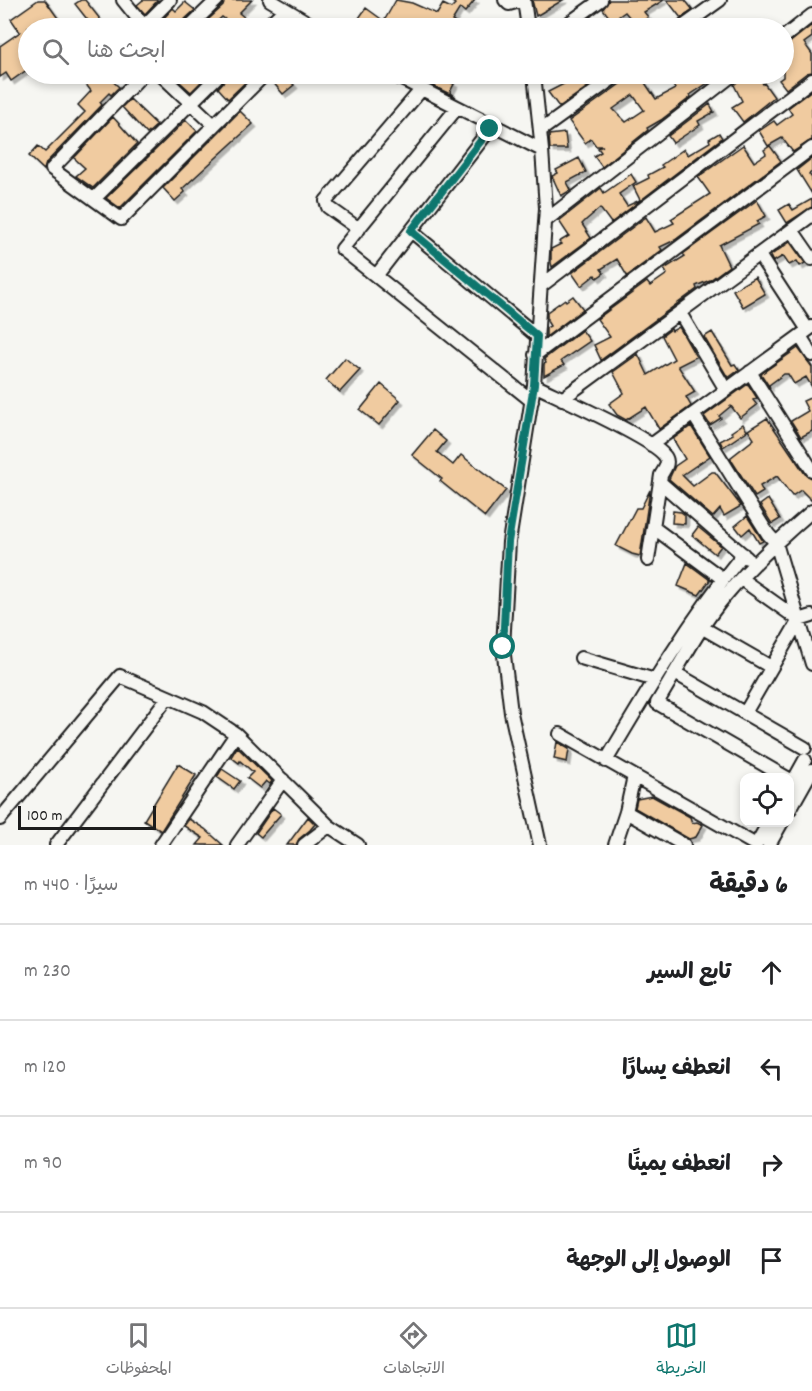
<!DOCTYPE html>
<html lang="ar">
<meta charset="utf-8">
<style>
body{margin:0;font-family:Dekko,"Playpen Sans Arabic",sans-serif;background:#f6f6f6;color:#202124;direction:rtl}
.controls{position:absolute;right:18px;bottom:18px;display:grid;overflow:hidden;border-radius:12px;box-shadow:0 3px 9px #0003}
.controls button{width:54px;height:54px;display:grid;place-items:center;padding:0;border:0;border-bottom:2px solid #e0e0e0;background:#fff;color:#202124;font:30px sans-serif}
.scale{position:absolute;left:18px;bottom:15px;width:138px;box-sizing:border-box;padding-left:6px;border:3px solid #1c1c1c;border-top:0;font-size:16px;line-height:21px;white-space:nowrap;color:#1c1c1c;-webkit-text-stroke:4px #f6f6f2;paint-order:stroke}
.stop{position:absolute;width:18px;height:18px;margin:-14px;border:4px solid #0f766e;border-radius:50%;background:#fff}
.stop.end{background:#0f766e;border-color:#fff;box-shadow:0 2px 6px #0008}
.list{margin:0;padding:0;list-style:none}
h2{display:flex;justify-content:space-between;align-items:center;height:78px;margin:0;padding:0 24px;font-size:26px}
h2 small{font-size:20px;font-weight:400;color:#757577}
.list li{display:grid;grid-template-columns:39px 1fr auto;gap:18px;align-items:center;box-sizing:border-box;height:96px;padding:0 24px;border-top:2px solid #e0e0e0}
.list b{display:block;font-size:22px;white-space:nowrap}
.list em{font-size:20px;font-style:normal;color:#757577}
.icon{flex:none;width:33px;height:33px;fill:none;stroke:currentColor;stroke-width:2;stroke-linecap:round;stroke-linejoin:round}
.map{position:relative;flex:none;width:812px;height:845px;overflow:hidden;direction:ltr}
.search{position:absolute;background:#fff;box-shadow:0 3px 9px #0003;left:18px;right:18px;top:18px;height:66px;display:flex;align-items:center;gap:15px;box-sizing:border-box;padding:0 21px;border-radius:33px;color:#757577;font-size:22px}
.sheet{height:462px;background:#fff}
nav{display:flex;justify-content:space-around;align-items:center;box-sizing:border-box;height:84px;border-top:2px solid #e0e0e0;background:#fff;font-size:16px;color:#757577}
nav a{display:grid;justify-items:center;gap:3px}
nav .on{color:#0f766e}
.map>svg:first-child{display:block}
.building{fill:#f0cba0;stroke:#1c1c1c;stroke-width:1.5;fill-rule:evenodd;filter:url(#shadow)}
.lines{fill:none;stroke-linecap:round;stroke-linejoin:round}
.minor-casing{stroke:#1c1c1c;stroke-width:16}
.minor{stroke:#f6f6f2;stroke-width:12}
.route{stroke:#0f766e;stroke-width:8}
</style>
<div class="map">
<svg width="812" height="845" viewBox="0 0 812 845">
<defs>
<filter id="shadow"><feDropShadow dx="3.5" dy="3.5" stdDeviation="0" flood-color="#0004"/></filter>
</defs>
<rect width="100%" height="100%" fill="#f6f6f2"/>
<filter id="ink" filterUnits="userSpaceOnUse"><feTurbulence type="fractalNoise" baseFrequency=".0167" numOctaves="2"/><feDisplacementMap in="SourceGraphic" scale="12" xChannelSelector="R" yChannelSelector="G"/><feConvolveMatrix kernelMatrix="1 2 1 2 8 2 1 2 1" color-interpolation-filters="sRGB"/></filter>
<g filter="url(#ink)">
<path class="building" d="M38,0H45L65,28H28V69L11,81L6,73L0,77V46L20,32L11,19Z
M81,0H85L104,24L98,28H94L75,4Z
M143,0H158L145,14L137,5Z
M225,0H252L239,13L257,28H237L222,17L212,26L214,28H199L223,6Z
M396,0L412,3L437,14L443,4L451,8L455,4L450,0H475L465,12L460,8L452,21L463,28H352L366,8L384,21Z
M532,0H563L536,16Z
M609,0H664L644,12L648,17L637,26L625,12L612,21L603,9Z
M667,0H685L693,10L681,18Z
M185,2L195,10L182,22L180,28H174L164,18L173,8L176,11Z
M592,18L597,28H575L582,24Z
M812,25V37L804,43L812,54V72L807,73L786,89L779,80L783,77V45L789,43Z
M78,74H105L119,87L111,95L109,93L100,102L102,105L46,163L44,170L29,156L38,146L45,152L85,112L78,105L91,91Z
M171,74H209L191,92Z
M228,74H254L228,99L218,88L226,79Z
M273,74H284L294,85L283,94L271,80Z
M425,74H456L450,82L454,84L450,92L456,97L421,80Z
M583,74H606L559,107L548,92Z
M634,74H639L656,99L675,89L670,80L682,74L683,77L689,74H721L690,95L691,97L661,120L647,128L648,130L602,167L594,156L601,152L598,148L603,146H596L591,139L585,143L569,121ZM633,95L644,110L626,122L613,109Z
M742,74H758L763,84L764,83L774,97L743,122L732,107L742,101L734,85L739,80Z
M812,90V140L793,152L782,138L768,146L759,131L774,121L777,125L792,114L788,108Z
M130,99L157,125L147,134L122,107Z
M710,104L714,112L698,121L700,125L673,143L668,136Z
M240,111L253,124L182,189L185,192L175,201L163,188Z
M113,117L137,144L93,188L76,176L85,168L74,158Z
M186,120L197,131L120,208L106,198Z
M565,133L567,149H550L549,135Z
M719,133L722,138L611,223L600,208L586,220L582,224L591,238L552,267L551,263V249L561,244L559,242L569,236L559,221L601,188L604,193L631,174L636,182L619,194L627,206L640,200L633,186L649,178L648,175L663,167L661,165L684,149L688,155L710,142L709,139Z
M743,145L754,162L766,154L764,150L770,146L781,161L675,240L660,247L662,250L627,276L617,259L601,269L604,273L597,278L595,275L581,286L572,273L646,217L655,232L674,223L671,219L710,194L698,177Z
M579,158L586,172L567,182L571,190L561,196L552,176L558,173L556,170Z
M812,158V172L809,174L812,178V194L797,170Z
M812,199V207L787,223L779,210L789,204L793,210Z
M757,200L766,216L757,221L759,224L719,245L729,266L710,280L696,286L697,289L601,360L594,345L610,337L597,319L647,282L650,286L667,274L664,269L685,256L683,254Z
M790,242L805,263L800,266L797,261L789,265L783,256L773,262L770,256Z
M755,277L765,294L743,307L733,290Z
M573,296L583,309L546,337V328L550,326L547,321V312L565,299L566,301Z
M679,327L696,357L678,366L695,392L686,397L691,406L659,429L646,407L626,420L617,415L609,404L624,393L613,372L638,354L648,375L674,359L662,336L671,329L672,331Z
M582,330L590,341L561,361L564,365L544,376V364L546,363L544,359Z
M712,332L732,365L735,364L739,370L728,378L704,337Z
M798,348L812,367V387L806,377L794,384L788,374H784L769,385L770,388L761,374Z
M345,358L360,370L340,392L326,380Z
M381,384L400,400L379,425L360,410Z
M748,384L757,398L753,400L757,405L740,418L731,406L719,416L721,418L710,425L704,416Z
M812,397V431L801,437L791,421L808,411L803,401Z
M767,418L805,474L812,478V501L801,490L792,496L777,476L760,486L763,492L755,497L730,458L754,439L748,430Z
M743,424L747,431L723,447L720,441L733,434L731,432Z
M691,426L710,456L682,475L693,486L712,472H715L741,506L724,516L720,509L713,517L669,479L675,466L685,459L673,439Z
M433,430L446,441L437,452L453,465L461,455L506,490L485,517L440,481L442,479L412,455Z
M650,490L640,556L632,554L616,546L636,508H641Z
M768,499L780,519L772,524L760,505Z
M673,511L681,512L685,515V524L672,523Z
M747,516L763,541L759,543L750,528L742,535L735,526Z
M698,527L721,546L715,554L692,535Z
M687,563L710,580L699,595L678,586Z
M557,742L569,749L567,762L554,759Z
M237,747L272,781L270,784L266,781L260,788L247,778L253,772L240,761L239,763L231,757Z
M178,764L196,775L161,831L144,820Z
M222,769L240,781L234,789L217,777Z
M652,796L690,817L692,823L697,822L703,825L696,837L689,839L635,808L637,799Z
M273,808L281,814L261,837L256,833Z
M308,817L315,824L310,830L299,839L296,845H287Z
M189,819L205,829L223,845H197L203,838L184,826Z"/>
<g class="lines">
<defs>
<path id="minor" d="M123,0L144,26L170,0
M270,0L317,28
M505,0L509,4L523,0
M524,0L528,28
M188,28L217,0
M265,28L285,9
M562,28L601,0
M681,28L720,0
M784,37L812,15
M143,74L52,169L121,219L265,74
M160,74L214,125
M392,74L542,150
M534,74L542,150L546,208L534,385L509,542L503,647L511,713L540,845
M490,129L376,276L532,401
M540,131L619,74
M94,199L220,74
M545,221L734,74
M359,229L328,207L326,201L421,90
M792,230L812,259
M411,231L537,336
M759,255L808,330
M376,276L342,249L457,108
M541,286L812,80
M680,313L726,390
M800,336L812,355
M535,355L812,148
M750,372L812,470
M534,385C556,396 658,440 666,458C669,464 664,470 661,475L648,560
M562,399L812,215
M693,414L768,534L776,543L812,664
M651,445L812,327
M661,483L747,558
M654,528L723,579
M741,579L799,620
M703,628L771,667
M581,658L655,680
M675,673L805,748
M745,713L799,620L812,616
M560,734L756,845
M606,761C648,690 690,619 743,554
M787,778L657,703C679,667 699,627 726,595C752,564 782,537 812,511
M790,787L805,760
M790,809L812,770
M626,812L684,845
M0,819L120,676L203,712L236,734
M56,845L168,697
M161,845L236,734L329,826L358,845
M237,845L283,780
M304,845L329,826
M615,845L626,812L634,776
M756,845L769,822
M769,845L782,822"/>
</defs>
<use href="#minor" class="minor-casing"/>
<use href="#minor" class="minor"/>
</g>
</g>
<g class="lines" filter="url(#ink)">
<path class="route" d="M490,129L411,231L537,336L534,385L508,542L503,647"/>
</g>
</svg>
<div class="controls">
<button><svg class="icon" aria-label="locate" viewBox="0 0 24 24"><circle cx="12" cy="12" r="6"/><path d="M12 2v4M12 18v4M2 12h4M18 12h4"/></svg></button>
</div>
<div class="scale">100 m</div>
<div class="stop" style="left:503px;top:647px"></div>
<div class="stop end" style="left:490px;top:129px"></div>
<div class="search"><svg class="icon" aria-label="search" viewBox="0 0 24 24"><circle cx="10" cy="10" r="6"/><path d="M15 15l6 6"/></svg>ابحث هنا</div>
</div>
<section class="sheet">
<h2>6 دقيقة<small>سيرًا · 440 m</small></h2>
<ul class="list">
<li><svg class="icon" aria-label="ahead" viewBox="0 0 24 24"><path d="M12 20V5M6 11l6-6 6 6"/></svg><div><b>تابع السير</b></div><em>230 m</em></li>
<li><svg class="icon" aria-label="left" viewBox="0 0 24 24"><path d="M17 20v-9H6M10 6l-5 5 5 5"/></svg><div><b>انعطف يسارًا</b></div><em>120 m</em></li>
<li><svg class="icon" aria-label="right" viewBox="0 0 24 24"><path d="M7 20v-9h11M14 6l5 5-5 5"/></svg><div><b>انعطف يمينًا</b></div><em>90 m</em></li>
<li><svg class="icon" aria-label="arrive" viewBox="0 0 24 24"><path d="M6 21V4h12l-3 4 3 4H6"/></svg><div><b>الوصول إلى الوجهة</b></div></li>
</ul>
</section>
<nav>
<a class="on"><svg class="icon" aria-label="map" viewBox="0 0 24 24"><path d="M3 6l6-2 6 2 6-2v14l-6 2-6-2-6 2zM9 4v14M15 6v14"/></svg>الخريطة</a>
<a><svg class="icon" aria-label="directions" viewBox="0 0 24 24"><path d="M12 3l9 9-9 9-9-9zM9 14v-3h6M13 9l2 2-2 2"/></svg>الاتجاهات</a>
<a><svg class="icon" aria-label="saved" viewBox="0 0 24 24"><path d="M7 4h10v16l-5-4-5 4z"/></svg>المحفوظات</a>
</nav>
